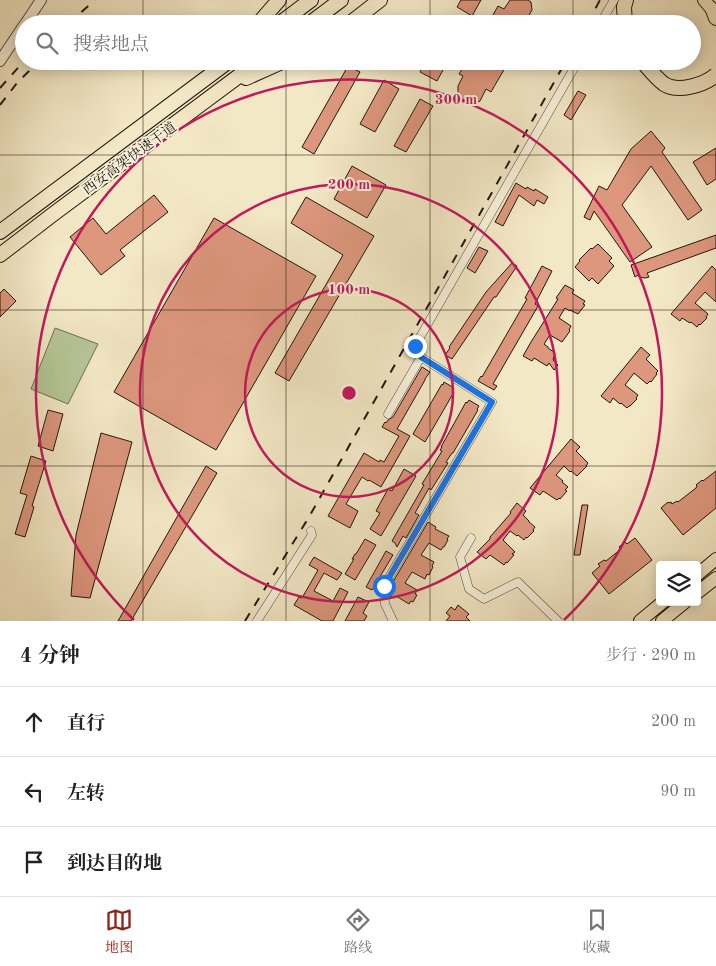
<!DOCTYPE html>
<html lang="zh">
<meta charset="utf-8">
<style>
body{margin:0;font-family:"Old Standard TT","Noto Serif SC",serif;background:#f2f2f2;color:#222}
.controls{position:absolute;right:15px;bottom:15px;display:grid;overflow:hidden;border-radius:5px;box-shadow:0 2px 12px #0003}
.controls button{width:45px;height:45px;display:grid;place-items:center;padding:0;border:0;border-bottom:1px solid #e0e0e0;background:#fff;color:#222;font:25px sans-serif}
.stop{position:absolute;width:15px;height:15px;margin:-11px;border:4px solid #1a73e8;border-radius:50%;background:#fff}
.stop.end{background:#1a73e8;border-color:#fff;box-shadow:0 1px 5px #0008}
.list{margin:0;padding:0;list-style:none}
h2{display:flex;justify-content:space-between;align-items:center;height:65px;margin:0;padding:0 20px;font-size:21px}
h2 small{font-size:16px;font-weight:400;color:#767676}
.list li{display:grid;grid-template-columns:32px 1fr auto;gap:15px;align-items:center;box-sizing:border-box;height:70px;padding:0 20px;border-top:1px solid #e0e0e0}
.list b{display:block;font-size:19px;white-space:nowrap}
.list em{font-size:16px;font-style:normal;color:#767676}
.icon{flex:none;width:28px;height:28px;fill:none;stroke:currentColor;stroke-width:2;stroke-linecap:round;stroke-linejoin:round}
.map{position:relative;flex:none;width:716px;height:621px;overflow:hidden}
.search{position:absolute;background:#fff;box-shadow:0 2px 12px #0003;left:15px;right:15px;top:15px;height:55px;display:flex;align-items:center;gap:12px;box-sizing:border-box;padding:0 18px;border-radius:28px;color:#767676;font-size:19px}
.sheet{height:275px;background:#fff}
nav{display:flex;justify-content:space-around;align-items:center;box-sizing:border-box;height:70px;border-top:1px solid #e0e0e0;background:#fff;font-size:14px;color:#767676}
nav a{display:grid;justify-items:center;gap:2px}
nav .on{color:#8f2418}
.map>svg:first-child{display:block}
.green{fill:#b6c798;stroke:#6c6f52}
.building{fill:#dd977d;stroke:#21170d}
.lines{fill:none;stroke-linecap:round;stroke-linejoin:round}
.minor-casing{stroke:#564b3b;stroke-width:9}
.tertiary-casing{stroke:#564b3b;stroke-width:12}
.primary-casing{stroke:#21170d;stroke-width:14}
.trunk-casing{stroke:#21170d;stroke-width:16}
.minor{stroke:#f7f0da;stroke-width:8}
.tertiary{stroke:#f7f0da;stroke-width:10}
.primary{stroke:#f3e8c6;stroke-width:12}
.trunk{stroke:#f3e8c6;stroke-width:14}
.rail{stroke:#21170d;stroke-width:2;stroke-dasharray:9 9;stroke-linecap:butt}
.trunk-bridge-casing{stroke:#21170d;stroke-width:16;stroke-linecap:butt}
.trunk-bridge{stroke:#f3e8c6;stroke-width:14}
.route{stroke:#1a73e8;stroke-width:6}
.grid{fill:none;stroke:#21170d;stroke-width:1;stroke-opacity:0.55}
.ring{fill:none;stroke:#c2185b;stroke-width:2.5}
.labels{text-anchor:middle;stroke-width:4;stroke-linejoin:round;paint-order:stroke}
.street-label{font-size:14px;fill:#21170d;stroke:#f7f0da}
.centre{fill:#c2185b;stroke:#f7f0da;stroke-width:2.5}
.ring-label{font-size:15px;text-anchor:middle;font-weight:bold;fill:#c2185b;stroke:#f7f0da;stroke-width:4;stroke-linejoin:round;paint-order:stroke}
</style>
<div class="map">
<svg width="716" height="621" viewBox="0 0 716 621">
<rect width="100%" height="100%" fill="#f3e8c6"/>
<filter id="stains"><feTurbulence type="fractalNoise" baseFrequency=".004" numOctaves="4"/><feColorMatrix values="0 0 0 0 .2 0 0 0 0 .09 0 0 0 0 .02 0 0 0 .5 -.17"/></filter>
<radialGradient id="worn" r=".72"><stop offset=".6" stop-color="#630" stop-opacity="0"/><stop offset="1" stop-color="#630" stop-opacity=".3"/></radialGradient>
<path class="green" d="M55,328L98,344L68,404L31,389Z"/>
<path class="building" d="M461,0H481L472,16L457,7Z
M510,0H528L531,2L532,10L524,24H488L498,6L504,9Z
M426,61H448L437,81L420,72Z
M467,61H509L491,92L486,89L480,101L476,103H470L460,98L458,92V86L463,76L459,74Z
M348,66L360,72L314,154L302,147Z
M384,80L399,89L375,132L360,124Z
M578,91L586,95L571,120L564,115Z
M420,99L433,106L406,152L394,146Z
M651,131L665,148L662,152L702,210L688,220L651,166L622,205L652,247L630,262L594,211L590,220L584,217L599,186L607,190L631,149Z
M716,148V179L707,185L693,162Z
M352,166L386,185L367,218L334,199Z
M516,183L526,189L527,187L534,191L535,189L548,197L544,204L537,200L534,206L519,195L503,226L495,222Z
M154,195L168,212L120,250L125,256L101,275L70,237L93,218L106,234Z
M306,197L374,236L289,381L275,373L343,255L291,223Z
M214,218L316,276L216,450L114,392Z
M716,235V248L647,273L649,277L645,278L639,277L638,275L635,277L631,265Z
M598,244L612,258L609,261L614,266L598,284L592,278L589,281L575,267L580,261L579,260L591,248L592,249Z
M479,247L488,251L475,273L467,268Z
M512,263L517,266L496,297H494L452,359L445,355L450,348L449,347L486,292Z
M542,266L552,271L535,304L538,306L493,384L497,386L494,390L478,381L481,376L482,377L527,299L525,298Z
M712,266L716,270V302L705,292L695,303L708,314L706,317L707,318L700,325L699,324L697,327L691,322L690,323L682,318L680,321L671,314Z
M565,285L574,290L572,293L585,301L583,304L585,305L578,314L570,310V311L565,308L559,318L571,326L569,330L570,331L562,342L550,335L544,344L548,347V348L555,353L553,360L558,365L554,370L549,363L547,366L534,358L532,361L523,356L531,342L558,299L556,298Z
M4,289L16,301L0,317V293Z
M641,347L650,355L646,359L658,371L656,373L657,374L651,382L650,381L647,384L634,373L625,385L638,395L636,398L637,399L630,406H629L627,408L621,403L620,404L613,398L610,403L601,396Z
M422,367L430,372L425,379V380L397,429L410,436L381,487L369,480L368,481L362,477L346,504L358,511L350,528L328,516L364,453L379,462L380,460L384,462L399,436L382,427L385,422L386,423L388,420L393,417Z
M444,382L454,388L453,391L454,392L425,442L413,434L442,384L443,385Z
M469,400L479,406L477,409L478,410L453,453H452L446,462L448,463L431,490L429,488L415,513L419,515L406,538L403,536L397,547L395,543L392,541L424,485L422,484L442,451L440,450L442,447H441L466,402L467,403Z
M48,410L63,414L53,451L38,446Z
M101,433L132,442L90,598L71,596L76,535Z
M571,439L580,447L576,451L588,463L586,466H587L577,476L571,471L570,472L564,466L556,475L563,481L562,482L568,487L565,490L567,491L560,499L559,498L557,500L543,491L540,495L530,488Z
M31,456L46,461L32,506L34,507L25,537L15,534L27,495L20,493Z
M206,466L217,473L131,621H118Z
M404,469L416,476L381,536L370,529L380,513L376,511L388,489L392,491Z
M716,471V508L683,535L661,508L668,502L669,503L671,502L672,504L677,501L678,502L696,488L697,486L696,485L702,480L703,481Z
M517,503L526,511L523,515L529,521V522L535,527L533,530L534,531L527,538L526,537L524,540L518,535L517,536L510,531L503,540L515,552L512,554L514,555L507,563L506,562L504,565L490,555L486,559L477,552L490,539V537L511,513L510,512Z
M582,505H588L580,555H574Z
M428,522L436,527L435,529L449,536L447,539L448,540L444,547H443L441,550L429,543L421,555L434,562L432,566L433,567L429,575L427,574L425,579L412,572L405,583L417,590L415,594L417,595L413,602L411,601L409,604L396,596L395,598L390,596V587Z
M635,538L652,560L609,594L592,573L600,566L598,564L604,560L606,561L621,549L619,547L625,542L627,544Z
M365,539L376,545L355,580L345,574L354,559H352L355,554H356Z
M386,551L393,555L372,590L366,587Z
M314,557L342,573L337,580L324,573L314,591L333,601L340,588L348,592L333,621H322L294,605L299,597L302,598L318,570L309,565Z
M358,597L369,602L363,613L367,616L364,621H345Z
M458,605L469,614L466,617L470,621H446L450,616L446,613L451,607L455,610Z"/>
<g class="lines">
<defs>
<path id="minor" d="M600,24L614,0
M388,414L421,357
M471,538L460,557L469,589L484,599L518,582L558,621
M257,621L312,535L311,531
M393,621L385,604L384,586L492,402L421,357L415,346L578,61"/>
<path id="tertiary" d="M25,24L41,0
M0,61L24,25"/>
<path id="primary" d="M704,0L716,14
M697,575L716,559
M697,593L716,578
M640,621L663,602
M662,621L685,602"/>
<path id="trunk" d="M713,10L716,18
M258,24L279,0
M279,24L311,0
M309,24L341,0
M349,24L380,0
M625,24L624,7L626,0
M246,78L284,61
M0,232L229,61
M0,255L52,215L259,61"/>
</defs>
<use href="#minor" class="minor-casing"/>
<use href="#tertiary" class="tertiary-casing"/>
<use href="#primary" class="primary-casing"/>
<use href="#trunk" class="trunk-casing"/>
<use href="#minor" class="minor"/>
<use href="#tertiary" class="tertiary"/>
<use href="#primary" class="primary"/>
<use href="#trunk" class="trunk"/>
<path class="rail" d="M68,24L95,0
M587,24L600,0
M0,88L24,61
M0,105L17,83L39,61
M245,621L309,517L566,61"/>
<defs>
<path id="trunk-bridge" d="M642,61C649,69 656,78 664,84C678,93 704,85 716,75"/>
</defs>
<use href="#trunk-bridge" class="trunk-bridge-casing"/>
<use href="#trunk-bridge" class="trunk-bridge"/>
</g>
<g class="lines">
<path class="route" d="M384,586L492,402L421,357L415,346"/>
</g>
<path class="grid" d="M143,0V24M286,0V24M430,0V24M573,0V24M143,61V621M286,61V621M430,61V621M573,61V621M0,155H716M0,310H716M0,466H716"/>
<g class="ring">
<circle cx="349" cy="393" r="104"/>
<circle cx="349" cy="393" r="209"/>
<path d="M134 620A313 313 0 1 1 564 620"/>
</g>
<g class="labels">
<g class="street-label">
<text transform="translate(129 158) rotate(-36)" y="5">西安高架快速干道</text>
</g>
</g>
<circle cx="349" cy="393" r="8" class="centre"/>
<g class="ring-label">
<text x="456" y="104">300 m</text>
<text x="349" y="189">200 m</text>
<text x="349" y="294">100 m</text>
</g>
<rect width="100%" height="100%" filter="url(#stains)"/>
<rect width="100%" height="100%" fill="url(#worn)"/>
</svg>
<div class="controls">
<button><svg class="icon" aria-label="layers" viewBox="0 0 24 24"><path d="M12 4l9 5-9 5-9-5zM3 14l9 5 9-5"/></svg></button>
</div>
<div class="stop" style="left:384px;top:586px"></div>
<div class="stop end" style="left:415px;top:346px"></div>
<div class="search"><svg class="icon" aria-label="search" viewBox="0 0 24 24"><circle cx="10" cy="10" r="6"/><path d="M15 15l6 6"/></svg>搜索地点</div>
</div>
<section class="sheet">
<h2>4 分钟<small>步行 · 290 m</small></h2>
<ul class="list">
<li><svg class="icon" aria-label="ahead" viewBox="0 0 24 24"><path d="M12 20V5M6 11l6-6 6 6"/></svg><div><b>直行</b></div><em>200 m</em></li>
<li><svg class="icon" aria-label="left" viewBox="0 0 24 24"><path d="M17 20v-9H6M10 6l-5 5 5 5"/></svg><div><b>左转</b></div><em>90 m</em></li>
<li><svg class="icon" aria-label="arrive" viewBox="0 0 24 24"><path d="M6 21V4h12l-3 4 3 4H6"/></svg><div><b>到达目的地</b></div></li>
</ul>
</section>
<nav>
<a class="on"><svg class="icon" aria-label="map" viewBox="0 0 24 24"><path d="M3 6l6-2 6 2 6-2v14l-6 2-6-2-6 2zM9 4v14M15 6v14"/></svg>地图</a>
<a><svg class="icon" aria-label="directions" viewBox="0 0 24 24"><path d="M12 3l9 9-9 9-9-9zM9 14v-3h6M13 9l2 2-2 2"/></svg>路线</a>
<a><svg class="icon" aria-label="saved" viewBox="0 0 24 24"><path d="M7 4h10v16l-5-4-5 4z"/></svg>收藏</a>
</nav>
